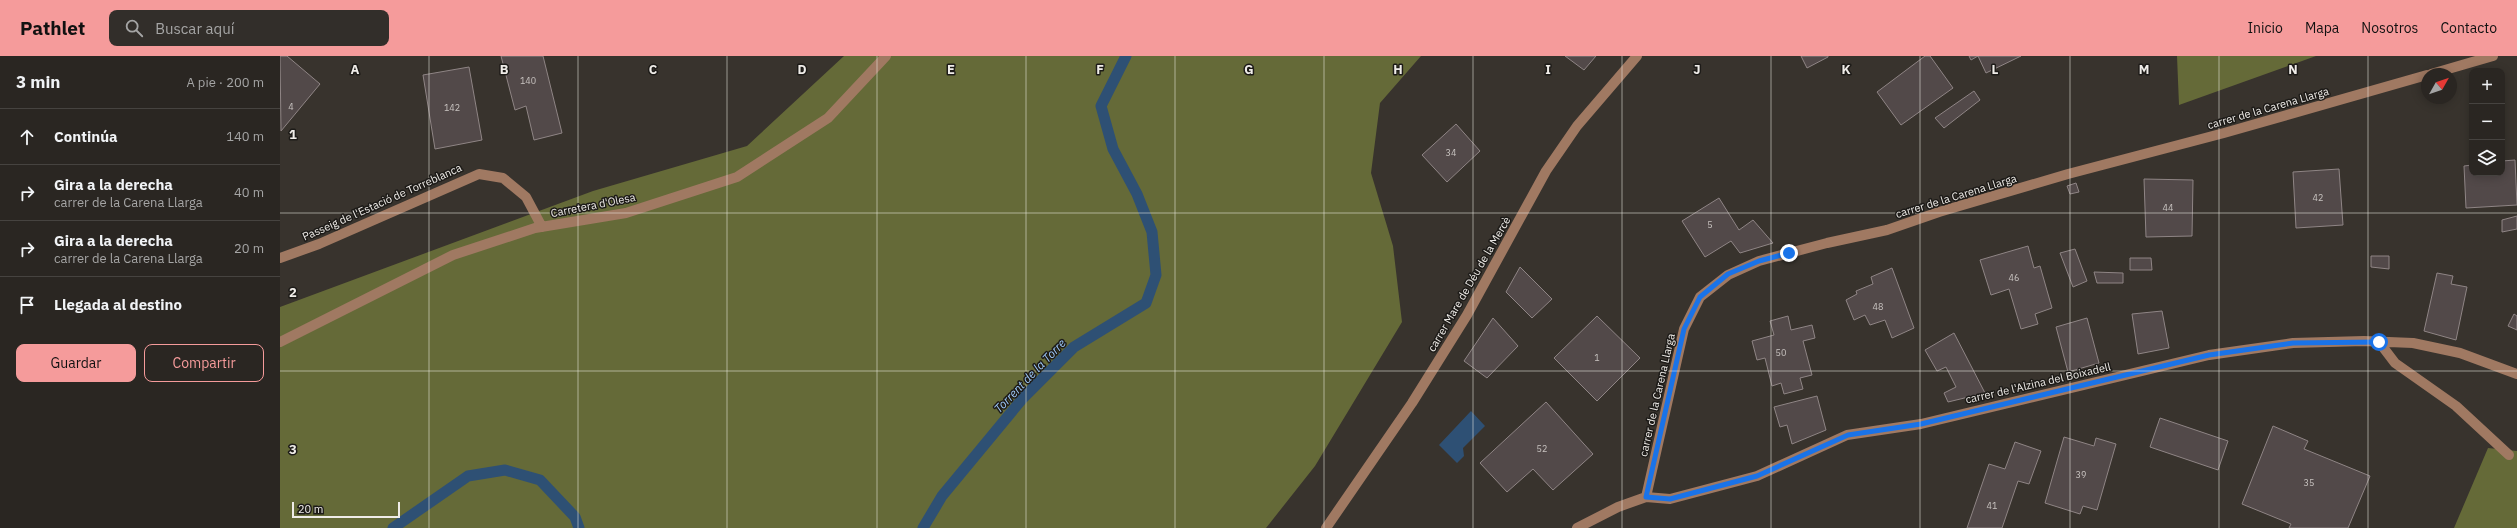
<!DOCTYPE html>
<html lang="es">
<meta charset="utf-8">
<style>
body{margin:0;font-family:"IBM Plex Sans",sans-serif;background:#322e2a;color:#f1f3f6}
.controls{position:absolute;right:12px;top:12px;display:grid;overflow:hidden;border-radius:8px;box-shadow:0 2px 10px #0003}
.controls button{width:36px;height:36px;display:grid;place-items:center;padding:0;border:0;border-bottom:1px solid #464340;background:#2a2622;color:#f1f3f6;font:20px sans-serif}
.compass{position:absolute;left:2141px;top:12px;width:36px;height:36px;border-radius:50%;background:#2a2622;box-shadow:0 2px 10px #0003;rotate:50deg}
.scale{position:absolute;left:12px;bottom:10px;width:108px;box-sizing:border-box;padding-left:4px;border:2px solid #efece8;border-top:0;font-size:11px;line-height:14px;white-space:nowrap;color:#efece8;-webkit-text-stroke:3px #1d1b18;paint-order:stroke}
.stop{position:absolute;width:12px;height:12px;margin:-9px;border:3px solid #1a73e8;border-radius:50%;background:#fff}
.stop.end{background:#1a73e8;border-color:#fff;box-shadow:0 1px 4px #0008}
.list{margin:0;padding:0;list-style:none}
h2{display:flex;justify-content:space-between;align-items:center;height:52px;margin:0;padding:0 16px;font-size:17px}
h2 small{font-size:13px;font-weight:400;color:#a5a5a5}
.list li{display:grid;grid-template-columns:26px 1fr auto;gap:12px;align-items:center;box-sizing:border-box;height:56px;padding:0 16px;border-top:1px solid #464340}
.list b{display:block;font-size:15px;white-space:nowrap}
.list p{margin:0;font-size:13px;white-space:nowrap;color:#a5a5a5}
.list em{font-size:13px;font-style:normal;color:#a5a5a5}
.actions{display:flex;gap:8px;padding:12px 16px}
.actions a{flex:1;padding:9px 0;border:1px solid #f59b9b;border-radius:8px;text-align:center;font-size:14px;color:#f59b9b}
.actions .main{background:#f59b9b;color:#111}
.icon{flex:none;width:22px;height:22px;fill:none;stroke:currentColor;stroke-width:2;stroke-linecap:round;stroke-linejoin:round}
.map{position:relative;flex:none;width:2237px;height:472px;overflow:hidden}
header{display:flex;align-items:center;gap:24px;box-sizing:border-box;height:56px;padding:0 20px;background:#f59b9b;color:#111}
header strong{font-size:19px}
nav{display:flex;gap:22px;margin-inline-start:auto;font-size:14px}
.search{width:280px;height:36px;background:#322e2a;display:flex;align-items:center;gap:10px;box-sizing:border-box;padding:0 14px;border-radius:8px;color:#a5a5a5;font-size:15px}
main{display:flex}
aside{flex:1;background:#2a2622}
.map>svg:first-child{display:block}
.forest{fill:#656a38}
.water{fill:#2e5074}
.lines{fill:none;stroke-linecap:round;stroke-linejoin:round}
.stream{stroke:#2e5074;stroke-width:11}
.building{fill:#524949;stroke:#8f8585}
.minor{stroke:#a07962;stroke-width:10}
.route{stroke:#1a73e8;stroke-width:5}
.grid{fill:none;stroke:#efece8;stroke-width:1;stroke-opacity:0.55}
.labels{text-anchor:middle;stroke-width:3;stroke-linejoin:round;paint-order:stroke}
.number-label{font-size:9px;fill:#c8c3c0}
.street-label{font-size:11px;fill:#efece8;stroke:#1d1b18}
.water-label{font-size:12px;font-style:italic;fill:#9ec9f9;stroke:#1d1b18}
.grid-label{font-size:13px;text-anchor:middle;font-weight:bold;fill:#efece8;stroke:#1d1b18;stroke-width:3;stroke-linejoin:round;paint-order:stroke}
</style>
<header>
<strong>Pathlet</strong>
<div class="search"><svg class="icon" aria-label="search" viewBox="0 0 24 24"><circle cx="10" cy="10" r="6"/><path d="M15 15l6 6"/></svg>Buscar aquí</div>
<nav><a>Inicio</a><a>Mapa</a><a>Nosotros</a><a>Contacto</a></nav>
</header>
<main>
<aside>
<h2>3 min<small>A pie · 200 m</small></h2>
<ul class="list">
<li><svg class="icon" aria-label="ahead" viewBox="0 0 24 24"><path d="M12 20V5M6 11l6-6 6 6"/></svg><div><b>Continúa</b></div><em>140 m</em></li>
<li><svg class="icon" aria-label="right" viewBox="0 0 24 24"><path d="M7 20v-9h11M14 6l5 5-5 5"/></svg><div><b>Gira a la derecha</b><p>carrer de la Carena Llarga</p></div><em>40 m</em></li>
<li><svg class="icon" aria-label="right" viewBox="0 0 24 24"><path d="M7 20v-9h11M14 6l5 5-5 5"/></svg><div><b>Gira a la derecha</b><p>carrer de la Carena Llarga</p></div><em>20 m</em></li>
<li><svg class="icon" aria-label="arrive" viewBox="0 0 24 24"><path d="M6 21V4h12l-3 4 3 4H6"/></svg><div><b>Llegada al destino</b></div></li>
</ul>
<div class="actions"><a class="main">Guardar</a><a>Compartir</a></div>
</aside>
<div class="map">
<svg width="2237" height="472" viewBox="0 0 2237 472">
<rect width="100%" height="100%" fill="#38332d"/>
<path class="forest" d="M564,0H1141L1100,47L1091,117L1113,190L1122,266L1035,410L986,472H0V251L313,135L467,90Z
M1897,0H2036L1899,49Z
M2208,392L2237,395V472H2174Z"/>
<path class="water" d="M1191,355L1205,370L1183,392L1184,400L1177,407L1159,389Z"/>
<g class="lines">
<path class="stream" d="M113,472L188,420L225,414L260,424L295,461L299,472
M643,472L662,440L743,342L794,291L866,247L876,219L872,176L857,138L833,93L821,50L846,0"/>
</g>
<path class="building" d="M0,0H7L40,28L1,75Z
M221,0H263L282,77L254,84L246,50L235,54Z
M1285,0H1316L1304,14Z
M1521,0H1548V1L1527,12Z
M1645,0H1650L1673,32L1621,69L1597,36Z
M1689,0H1741L1706,17L1698,0L1691,4Z
M189,11L202,84L155,93L143,19Z
M1694,35L1700,44L1664,72L1655,62Z
M1176,68L1200,95L1167,126L1142,99Z
M2235,104L2237,149L2186,152L2184,110L2192,109V117H2222V105Z
M2059,113L2063,169L2016,172L2013,116Z
M1864,123L1913,124L1912,180L1866,181Z
M1796,127L1799,136L1790,138L1787,130Z
M1439,142L1459,174L1473,164L1493,187L1460,197L1451,185L1425,201L1402,165Z
M2237,160V173L2222,176V164Z
M1748,190L1754,212L1760,210L1772,252L1755,258L1758,268L1741,273L1729,233L1711,239L1700,204Z
M1795,193L1807,225L1793,231L1780,197Z
M2091,200H2109V213L2091,211Z
M1850,202H1871L1872,214H1850Z
M1240,211L1272,243L1252,262L1226,236Z
M1612,212L1634,272L1612,282L1605,264L1590,269L1585,259L1574,264L1566,244L1577,238L1576,235L1593,228L1591,221Z
M1814,216L1843,217V227H1817Z
M2157,217L2173,220L2171,228L2187,231L2176,284L2144,275Z
M1882,255L1889,292L1858,298L1852,258Z
M2234,258L2237,260V274L2228,270Z
M1317,260L1360,302L1317,345L1274,302Z
M1508,260L1511,274L1532,269L1535,282L1523,285L1532,319L1520,322L1523,333L1504,338L1501,327L1492,330L1485,302L1477,304L1472,285L1494,279L1490,265Z
M1213,262L1238,290L1207,322L1184,305Z
M1807,262L1819,307L1788,316L1776,271Z
M1674,277L1705,337L1668,346L1664,337L1676,331L1666,311L1657,315L1645,294Z
M1537,340L1546,374L1512,388L1507,369L1500,371L1494,351Z
M1266,346L1313,398L1273,434L1253,413L1227,436L1200,407Z
M1880,362L1948,385L1938,414L1870,391Z
M1993,370L2028,385L2024,393L2090,420L2068,472H2009L2011,468L1962,448Z
M1784,381L1814,390L1816,382L1836,388L1817,454L1803,450L1800,458L1765,447Z
M1735,386L1761,395L1749,428L1738,425L1722,472H1687L1709,408L1725,413Z"/>
<g class="lines">
<path class="minor" d="M2151,18L2213,0
M0,202L39,188L199,118L223,122L246,141L262,171
M0,286L173,199L255,172L346,157L457,121L548,62L606,0
M2099,286L2115,307L2176,350L2229,399
M1366,441L1404,273L1420,241L1448,219L1479,205L1547,187L1607,174L1659,156L1788,118L1944,77L2147,19
M1046,472L1132,347L1187,259L1266,115L1297,70L1357,0
M1297,472L1338,451L1366,441L1390,443L1477,420L1567,379L1641,368L1929,299L2013,287L2084,285L2133,287L2180,297L2237,318"/>
</g>
<g class="lines">
<path class="route" d="M1509,197L1479,205L1448,218L1420,241L1404,273L1366,441L1390,443L1477,420L1568,379L1641,368L1929,299L2013,287L2099,286"/>
</g>
<path class="grid" d="M149,0V472M298,0V472M447,0V472M597,0V472M746,0V472M895,0V472M1044,0V472M1193,0V472M1342,0V472M1491,0V472M1640,0V472M1790,0V472M1939,0V472M2088,0V472M0,157H2237M0,315H2237"/>
<g class="labels">
<g class="number-label">
<text x="248" y="28">140</text>
<text x="11" y="54">4</text>
<text x="172" y="55">142</text>
<text x="1171" y="100">34</text>
<text x="2038" y="145">42</text>
<text x="1888" y="155">44</text>
<text x="1430" y="172">5</text>
<text x="1734" y="225">46</text>
<text x="1598" y="254">48</text>
<text x="1501" y="300">50</text>
<text x="1317" y="305">1</text>
<text x="1262" y="396">52</text>
<text x="1801" y="422">39</text>
<text x="2029" y="430">35</text>
<text x="1712" y="453">41</text>
</g>
<g class="street-label">
<text transform="translate(1988 52) rotate(-16)" y="4">carrer de la Carena Llarga</text>
<text transform="translate(1676 140) rotate(-17)" y="4">carrer de la Carena Llarga</text>
<text transform="translate(102 146) rotate(-24)" y="4">Passeig de l'Estació de Torreblanca</text>
<text transform="translate(313 149) rotate(-11)" y="4">Carretera d'Olesa</text>
<text transform="translate(1189 228) rotate(-60)" y="4">carrer Mare de Déu de la Mercè</text>
<text transform="translate(1758 327) rotate(-13)" y="4">carrer de l'Alzina del Boixadell</text>
<text transform="translate(1377 339) rotate(-77)" y="4">carrer de la Carena Llarga</text>
</g>
<g class="water-label">
<text transform="translate(750 320) rotate(-46)" y="4">Torrent de la Torre</text>
</g>
</g>
<g class="grid-label">
<text x="75" y="18">A</text>
<text x="224" y="18">B</text>
<text x="373" y="18">C</text>
<text x="522" y="18">D</text>
<text x="671" y="18">E</text>
<text x="820" y="18">F</text>
<text x="969" y="18">G</text>
<text x="1118" y="18">H</text>
<text x="1268" y="18">I</text>
<text x="1417" y="18">J</text>
<text x="1566" y="18">K</text>
<text x="1715" y="18">L</text>
<text x="1864" y="18">M</text>
<text x="2013" y="18">N</text>
<text x="13" y="83">1</text>
<text x="13" y="241">2</text>
<text x="13" y="398">3</text>
</g>
</svg>
<div class="controls">
<button>+</button>
<button>−</button>
<button><svg class="icon" aria-label="layers" viewBox="0 0 24 24"><path d="M12 4l9 5-9 5-9-5zM3 14l9 5 9-5"/></svg></button>
</div>
<svg class="compass" viewBox="-18 -18 36 36"><path d="M0-13l5 13h-10z" fill="#e53935"/><path d="M0 13l5-13h-10z" fill="#a5a5a5"/></svg>
<div class="scale">20 m</div>
<div class="stop" style="left:2099px;top:286px"></div>
<div class="stop end" style="left:1509px;top:197px"></div>
</div>
</main>
